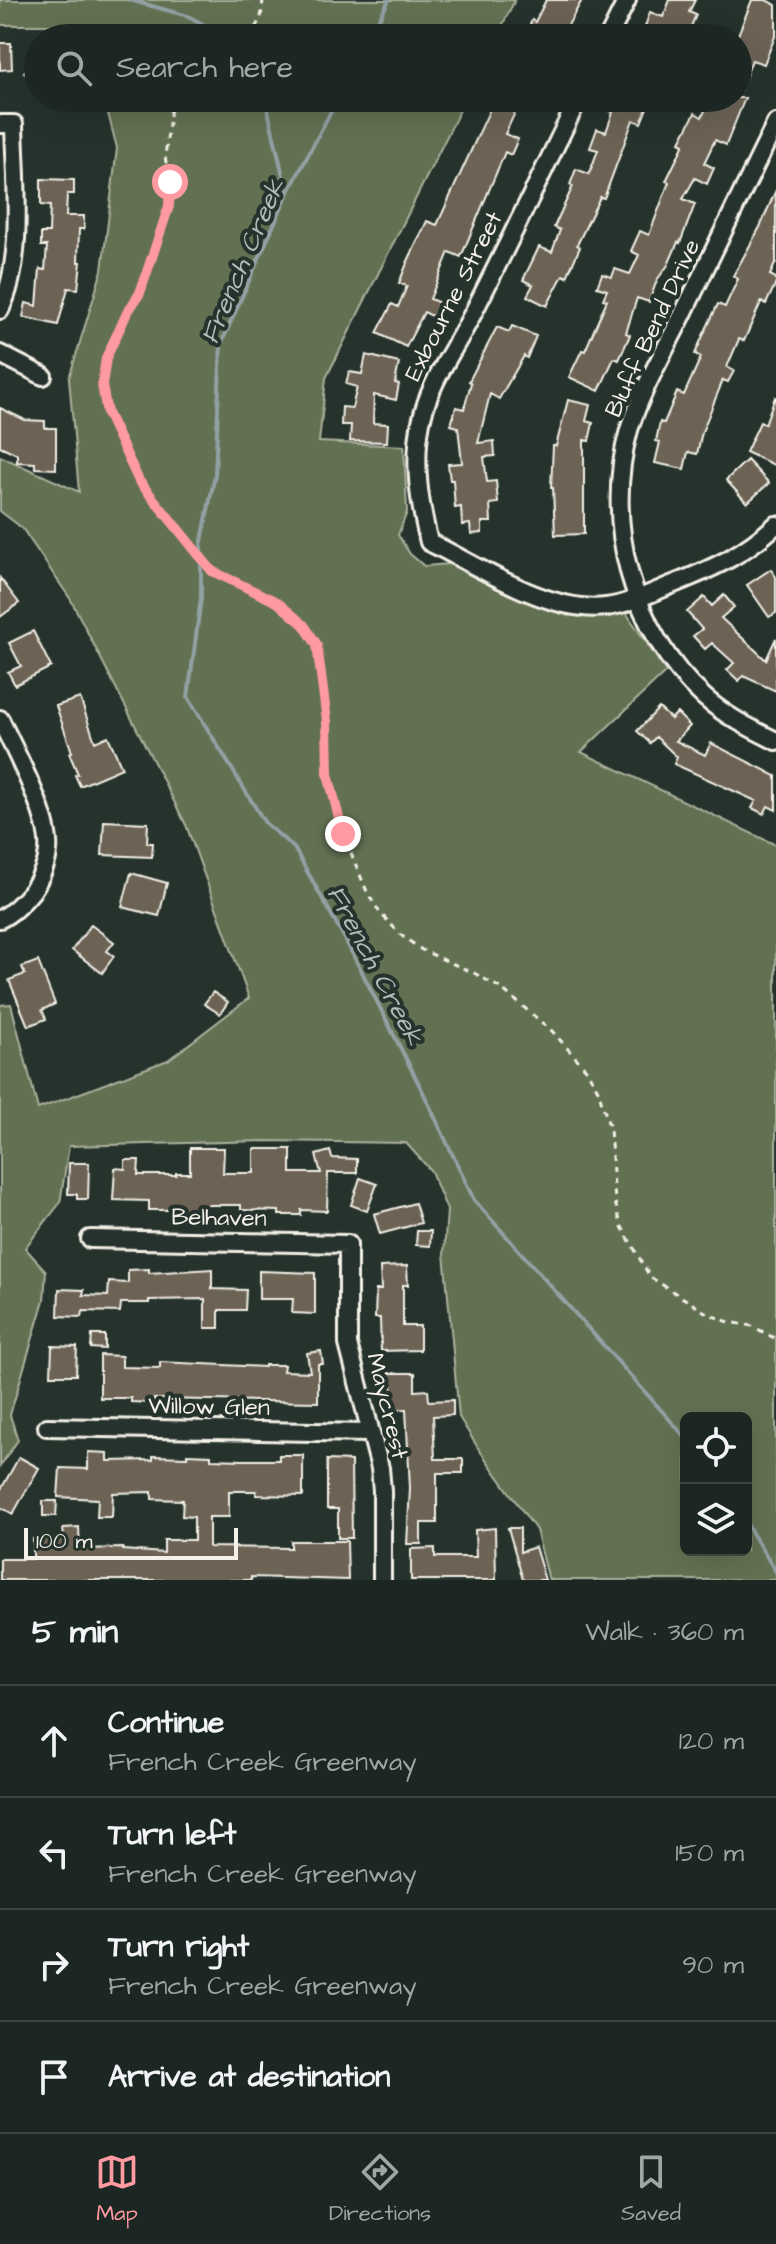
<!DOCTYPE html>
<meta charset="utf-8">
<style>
body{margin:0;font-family:"Architects Daughter",sans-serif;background:#252e2a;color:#f1f3f6}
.controls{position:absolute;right:24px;bottom:24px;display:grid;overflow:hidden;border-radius:12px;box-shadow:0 8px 32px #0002}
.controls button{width:72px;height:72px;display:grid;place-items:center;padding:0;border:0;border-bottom:2px solid #3a4340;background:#1c2622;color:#f1f3f6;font:40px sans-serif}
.scale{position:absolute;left:24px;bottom:20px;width:214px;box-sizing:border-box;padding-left:8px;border:4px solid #f4f1e8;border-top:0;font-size:22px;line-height:28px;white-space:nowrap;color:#f4f1e8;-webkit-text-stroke:6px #26332d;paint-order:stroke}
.stop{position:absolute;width:24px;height:24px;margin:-18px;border:6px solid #ff9aa2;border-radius:50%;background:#fff}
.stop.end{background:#ff9aa2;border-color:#fff;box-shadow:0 2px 8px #0008}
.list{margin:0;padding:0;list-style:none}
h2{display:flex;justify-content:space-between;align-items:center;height:104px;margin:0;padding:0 32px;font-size:34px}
h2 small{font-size:26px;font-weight:400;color:#a0a5a5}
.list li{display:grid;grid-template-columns:52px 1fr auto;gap:24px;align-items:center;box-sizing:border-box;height:112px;padding:0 32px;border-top:2px solid #3a4340}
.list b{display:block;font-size:30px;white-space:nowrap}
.list p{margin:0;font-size:26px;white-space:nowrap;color:#a0a5a5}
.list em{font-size:26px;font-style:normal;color:#a0a5a5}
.icon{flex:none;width:44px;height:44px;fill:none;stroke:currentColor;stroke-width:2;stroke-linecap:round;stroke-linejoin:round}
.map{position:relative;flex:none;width:776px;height:1580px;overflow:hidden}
.search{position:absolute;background:#1c2622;box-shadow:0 8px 32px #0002;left:24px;right:24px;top:24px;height:88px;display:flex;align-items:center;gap:20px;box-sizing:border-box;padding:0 28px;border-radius:44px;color:#a0a5a5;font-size:30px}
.sheet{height:552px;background:#1c2622}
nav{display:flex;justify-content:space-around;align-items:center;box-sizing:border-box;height:112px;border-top:2px solid #3a4340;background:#1c2622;font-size:22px;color:#a0a5a5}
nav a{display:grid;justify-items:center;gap:4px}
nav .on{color:#ff9aa2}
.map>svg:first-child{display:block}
.green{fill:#637152;stroke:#acb19d;stroke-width:2;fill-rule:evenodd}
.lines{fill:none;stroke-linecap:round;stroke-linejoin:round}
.stream{stroke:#92a1a4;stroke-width:4}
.building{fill:#6c6355;stroke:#f4f1e8;stroke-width:2}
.minor-casing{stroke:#f4f1e8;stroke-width:22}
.path{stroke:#f4f1e8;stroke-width:3;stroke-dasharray:6 6;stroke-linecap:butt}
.minor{stroke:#26332d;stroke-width:16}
.route{stroke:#ff9aa2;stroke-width:10}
.labels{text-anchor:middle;stroke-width:8;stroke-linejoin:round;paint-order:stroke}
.street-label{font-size:24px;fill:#f4f1e8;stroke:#26332d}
.water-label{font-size:26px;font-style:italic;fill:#b2bcba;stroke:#26332d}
</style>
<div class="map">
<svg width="776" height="1580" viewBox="0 0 776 1580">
<rect width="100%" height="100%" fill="#26332d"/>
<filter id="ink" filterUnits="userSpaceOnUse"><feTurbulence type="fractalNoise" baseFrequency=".0125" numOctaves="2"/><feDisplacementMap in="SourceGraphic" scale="16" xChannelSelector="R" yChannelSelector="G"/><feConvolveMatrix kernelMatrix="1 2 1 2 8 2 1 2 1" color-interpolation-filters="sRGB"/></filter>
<g filter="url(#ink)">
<path class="green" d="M0,0H515L496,38H88L84,25H0Z
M104,98H466L326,378L319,442L404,446L407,512L398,535L410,554L424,566L450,564L568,616L623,608L666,672L581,752L776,845V1580H549L536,1530L478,1448L459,1417L444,1253L447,1210L431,1171L406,1143L265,1141L69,1146L60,1203L25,1248L46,1271L44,1300L10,1415L18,1440L0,1466V1005L11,1004L38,1109L168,1060L249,998L186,825L71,600L22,528L0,511V456L79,492L69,378L102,270L117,148ZM686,1418H746V1550H686Z"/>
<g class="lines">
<path class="stream" d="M130,0L188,16L229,38
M369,38L389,0
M265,98L287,193
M338,98L287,195L221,344L215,474L201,546V598L188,697L265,823L294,848L344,937L423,1092L474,1200L686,1438
M746,1523L776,1572"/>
</g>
<path class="building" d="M546,0H582L561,38H524L532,20L535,22Z
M670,0H695L689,12L696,15L686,38H641L650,12L663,17Z
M752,0H766L776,5V34L764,64L752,60L739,94L738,35Z
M0,43H11L12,69L0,70Z
M38,55V83L24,72Z
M495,98H540L533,113L518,106L505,134L518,139L511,155L505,152L461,257L449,252L430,299L440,303L434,317L424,312L406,347L377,333L392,304L398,307L407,286L399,283L408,261L427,221L437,225Z
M609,98H651L641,123L633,120L604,198L600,197L577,245L580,247L567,277L563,275L547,306L527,296L533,285L523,280L539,247L552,252L560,230L554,227L573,186L570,185L576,169L589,174L598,150L590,148L597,129L606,132L613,112L605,109Z
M711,98H745L726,145L715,140L704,163L714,168L707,184L695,178L683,199L695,204L680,243L678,242L668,265L657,280L649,302L637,298L626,333L630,335L619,360L614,358L599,391L569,377L582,350L585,351L607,300L603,299L607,290L597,287L602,274L612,277L615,269L630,274L639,255L631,251L640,231L649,235L669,182L666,181L684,144L680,142L695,113L702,117Z
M41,179L74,180V194H67L66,216H84V229H79L78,262H81L78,289L68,288L58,325L23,317L26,303L37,306L40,269L45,270L47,246H41V233H49L50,206L41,205Z
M776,190V262L770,275L776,278V283L766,304L761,302L744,341L739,339L727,367L734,371L728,382L723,380L702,432L697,454L688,452L684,469L655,463L660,442L656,441L660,422L664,423L677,392L684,395L701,357L695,354L701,340L718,304L725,307L738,279L733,276L760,227Z
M512,326L536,336L527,358L524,356L499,399L490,394L478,443L494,441L495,456L484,457L487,482L496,481L498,503L490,504L491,522H482V533L471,534L470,524L462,525L461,507L455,508L453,480H450L448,464L462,463L458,427L451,425L456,407L464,409L471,383L469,381L497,327L509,332Z
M366,355L399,363L395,383L399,384L396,400L374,395L373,423L388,424L387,442L350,441L351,425H341L342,407L352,408L357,387L346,384L349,372L362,374Z
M775,397L776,398V466L746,452L760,422L765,424Z
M568,400L590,405L586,421L593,423L589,441L584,440V534L555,535L553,488H551L553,446H556Z
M0,408L25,420L45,421V428H56V469L35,468V463L17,462V454L0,446Z
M747,460L769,483L747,503L726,480Z
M771,569L776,577V613L769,617L747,585Z
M0,578L19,603L0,617Z
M724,595L734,607L721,618L766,660L776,638V691L743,676L739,681L727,670L734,663L712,643L705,649L693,636L702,629L687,612L704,597L712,606Z
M33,631L51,667L15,685L8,672L21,666L9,643Z
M80,698L95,742L108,736L122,768L80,786L75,775L78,774L69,753L72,752L56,706Z
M659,708L671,719L677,713L690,726L676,741L705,755L711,743L776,776V810L768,806L764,814L752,808L756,801L674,764L677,757L656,737L650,743L637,731Z
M104,821L148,823L147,843H153L152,857L102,855Z
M131,873L167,883L159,916L122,907Z
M91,925L114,942L107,951L114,956L102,973L72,950Z
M38,961L55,1004L42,1010L46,1019L28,1026L9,980L25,974L22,967Z
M213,992L228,1002L220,1014L204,1004Z
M190,1148H224L223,1173H254V1149H291V1173H321L316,1155L330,1151L332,1158L357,1159V1173H328L327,1211L301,1210V1215H279V1211L241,1210V1205H198V1215L175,1214V1210H149V1201L113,1200L115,1168L125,1169V1160H139L138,1175H176V1173H190Z
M69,1163H89L88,1199H77V1194H68Z
M360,1178L377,1184L367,1211L351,1205Z
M415,1203L421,1223L380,1234L374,1214Z
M417,1231H431L430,1246L416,1245Z
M407,1266L408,1285H403V1326H420V1350L381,1351L380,1318H375L376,1290H381L380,1267Z
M149,1269V1273L212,1269V1289L246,1290L245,1310H219V1328H205V1299L149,1300V1303H121L120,1312L83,1311L82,1317L58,1316L59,1289L84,1290L83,1295L108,1296L109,1282L128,1283V1270Z
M259,1271L315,1273V1314L292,1313L293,1299H259Z
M92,1335H105V1349L91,1348Z
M52,1346L77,1347L76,1375H51Z
M321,1351L323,1364H318V1402L154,1399V1403L131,1402V1398H100V1355L122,1356V1367L160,1368V1362L265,1367V1365H284L283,1371L310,1372L307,1353Z
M387,1373H415V1391L428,1390L429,1401L453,1400V1415L433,1416L435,1459H463V1473H437V1523H421V1544H407L410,1488L406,1409L393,1410L392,1384H387Z
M88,1452L108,1453V1461L153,1460V1456L187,1457V1454L211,1455V1459L243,1460H279V1455H303V1496L256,1495V1491H229V1517H209V1547L291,1548V1541H347L348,1580L251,1577V1580H0V1559H33V1539H64L63,1528L79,1527L80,1549L123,1548V1550L164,1553V1540H194V1517L182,1516L183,1500L152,1499V1492L113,1493L112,1517H97L98,1499L58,1497L60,1468L88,1469Z
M19,1457L39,1468L13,1514L0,1507V1491Z
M327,1460L351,1461L352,1538H338V1509H327Z
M43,1501H57L56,1516H43Z
M495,1528L496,1580H411V1549L435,1548V1557H476L475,1530Z
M508,1528H520V1552L535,1547L545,1580H523Z"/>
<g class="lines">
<defs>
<path id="minor" d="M608,38L627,0
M579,98C543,171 508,245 471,317C453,352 429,383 421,422C413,462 419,502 429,542C480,567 549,614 606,607C630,604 653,592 676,583C716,567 744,554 776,525
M776,123C744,189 712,254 680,320C662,356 641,391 629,430C603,522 632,633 704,697C725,716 750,728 776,741
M0,124H14C15,179 25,260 0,310
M0,354L43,376
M0,719C14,750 52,819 48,851C47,865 40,879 32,891C23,902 13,913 0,919
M90,1239L348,1244V1344L380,1468L382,1491V1580
M47,1427L369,1433"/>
</defs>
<use href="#minor" class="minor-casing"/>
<path class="path" d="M249,38L261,18L263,0
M172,98L165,157L170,182L169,206L140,293L127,313L106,358L102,385L107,413L125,454L139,481L164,513L212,571L277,602L304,625L317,645L327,721L328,774L343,834L368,894L380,913L402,936L422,950L476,974L502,989L552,1031L586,1069L598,1090L610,1129L615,1202L621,1225L650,1277L710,1315L729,1322L752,1326L776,1339"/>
<use href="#minor" class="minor"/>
</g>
</g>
<g class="lines" filter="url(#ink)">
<path class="route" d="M170,182L169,206L140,293L127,313L106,358L102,385L107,413L139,481L212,571L277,602L304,625L317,645L327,721L328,774L343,834"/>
</g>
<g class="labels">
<g class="street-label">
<text transform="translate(453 296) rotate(-63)" y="8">Exbourne Street</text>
<text transform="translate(652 328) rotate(-65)" y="8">Bluff Bend Drive</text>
<text transform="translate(219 1217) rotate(1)" y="8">Belhaven</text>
<text transform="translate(209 1406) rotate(1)" y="8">Willow Glen</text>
<text transform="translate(388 1406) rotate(76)" y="8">Maycrest</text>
</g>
<g class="water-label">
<text transform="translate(242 261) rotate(-67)" y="9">French Creek</text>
<text transform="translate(376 965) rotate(62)" y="9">French Creek</text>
</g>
</g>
</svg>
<div class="controls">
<button><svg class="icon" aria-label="locate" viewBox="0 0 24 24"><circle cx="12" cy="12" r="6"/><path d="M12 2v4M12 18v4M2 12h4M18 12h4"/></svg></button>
<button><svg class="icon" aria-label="layers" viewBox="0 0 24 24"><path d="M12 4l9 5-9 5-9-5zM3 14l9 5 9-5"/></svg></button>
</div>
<div class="scale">100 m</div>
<div class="stop" style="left:170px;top:182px"></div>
<div class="stop end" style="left:343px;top:834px"></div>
<div class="search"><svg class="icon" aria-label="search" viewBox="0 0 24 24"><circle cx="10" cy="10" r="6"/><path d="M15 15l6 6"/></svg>Search here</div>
</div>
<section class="sheet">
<h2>5 min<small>Walk · 360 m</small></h2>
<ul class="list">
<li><svg class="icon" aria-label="ahead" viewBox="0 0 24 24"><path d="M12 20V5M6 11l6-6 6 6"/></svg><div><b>Continue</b><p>French Creek Greenway</p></div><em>120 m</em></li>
<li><svg class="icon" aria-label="left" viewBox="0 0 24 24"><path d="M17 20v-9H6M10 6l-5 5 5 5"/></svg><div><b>Turn left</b><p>French Creek Greenway</p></div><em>150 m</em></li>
<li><svg class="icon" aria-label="right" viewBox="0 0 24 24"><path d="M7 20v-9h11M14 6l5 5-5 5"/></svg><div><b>Turn right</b><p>French Creek Greenway</p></div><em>90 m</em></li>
<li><svg class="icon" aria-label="arrive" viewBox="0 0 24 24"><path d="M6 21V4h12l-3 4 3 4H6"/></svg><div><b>Arrive at destination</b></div></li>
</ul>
</section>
<nav>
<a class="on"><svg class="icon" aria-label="map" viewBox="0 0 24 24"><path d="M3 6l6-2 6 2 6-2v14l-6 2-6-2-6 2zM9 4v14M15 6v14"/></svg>Map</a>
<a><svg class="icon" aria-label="directions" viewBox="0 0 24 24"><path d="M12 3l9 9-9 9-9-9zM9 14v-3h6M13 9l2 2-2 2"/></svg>Directions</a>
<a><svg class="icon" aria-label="saved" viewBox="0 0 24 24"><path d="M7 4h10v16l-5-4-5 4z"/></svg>Saved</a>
</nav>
